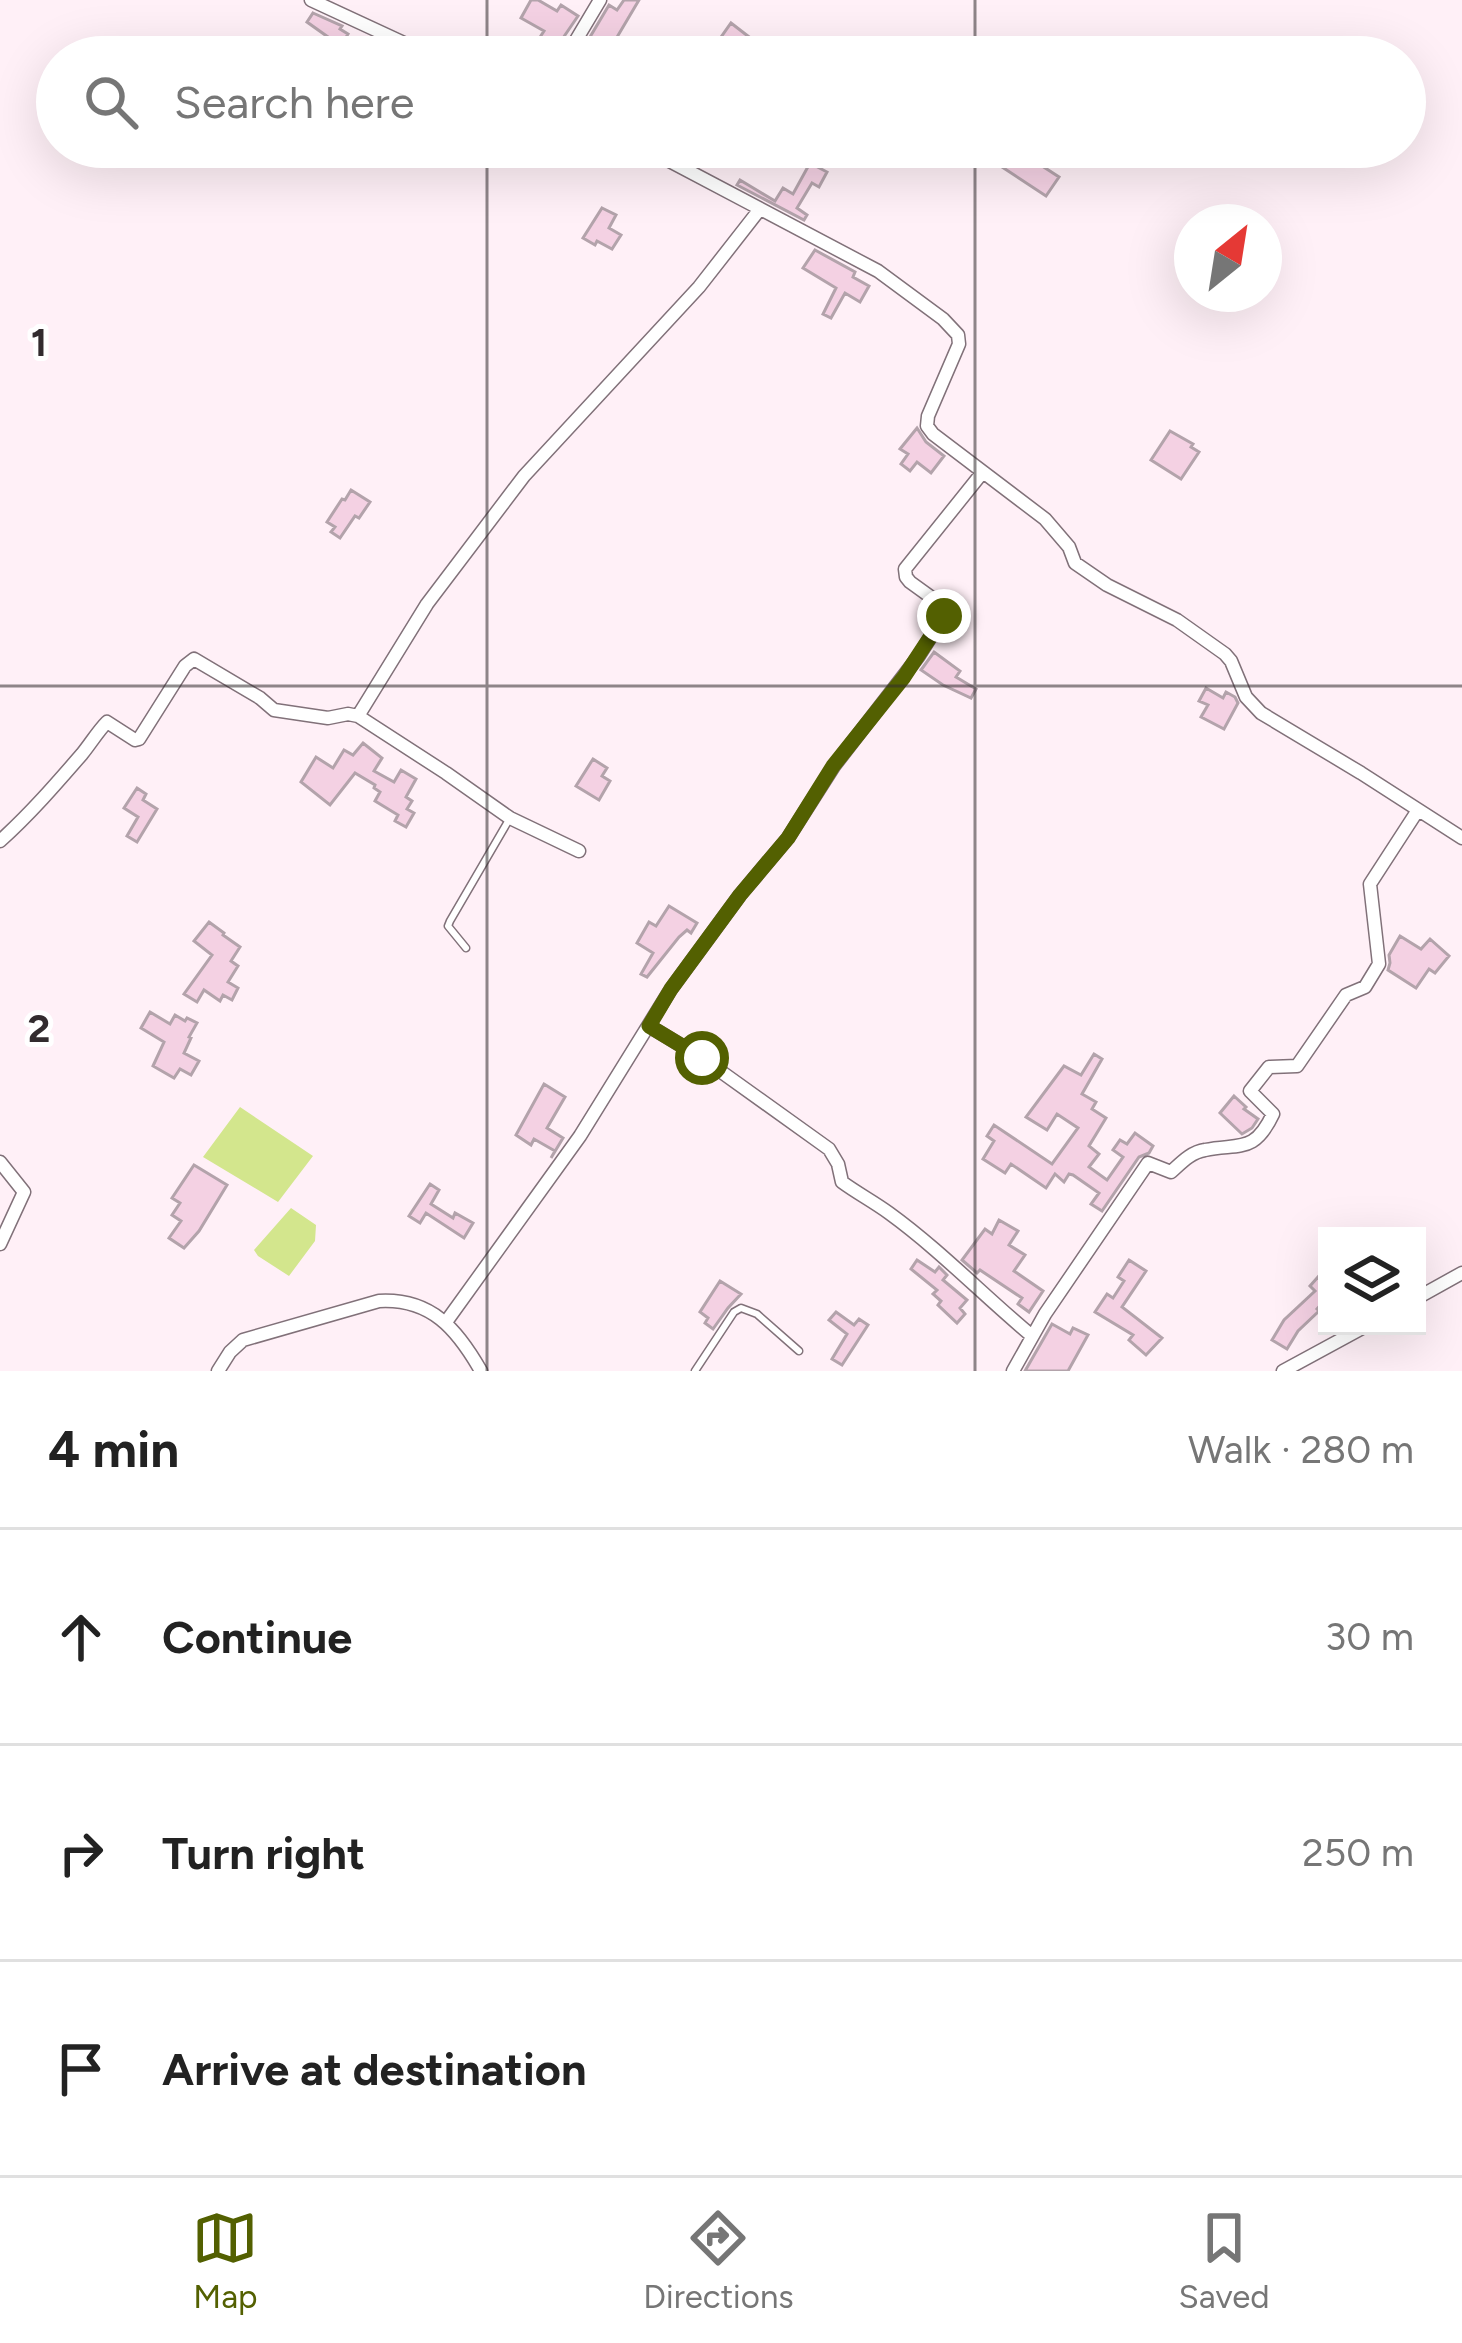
<!DOCTYPE html>
<meta charset="utf-8">
<style>
body{margin:0;font-family:Figtree,sans-serif;background:#f2f2f2;color:#222}
.controls{position:absolute;right:36px;bottom:36px;display:grid;overflow:hidden;border-radius:0px;box-shadow:0 12px 48px #0002}
.controls button{width:108px;height:108px;display:grid;place-items:center;padding:0;border:0;border-bottom:3px solid #e0e0e0;background:#fff;color:#222;font:60px sans-serif}
.compass{position:absolute;left:1174px;top:204px;width:108px;height:108px;border-radius:50%;background:#fff;box-shadow:0 12px 48px #0002;rotate:30deg}
.stop{position:absolute;width:36px;height:36px;margin:-27px;border:9px solid #536001;border-radius:50%;background:#fff}
.stop.end{background:#536001;border-color:#fff;box-shadow:0 3px 12px #0008}
.list{margin:0;padding:0;list-style:none}
h2{display:flex;justify-content:space-between;align-items:center;height:156px;margin:0;padding:0 48px;font-size:51px}
h2 small{font-size:39px;font-weight:400;color:#767676}
.list li{display:grid;grid-template-columns:78px 1fr auto;gap:36px;align-items:center;box-sizing:border-box;height:216px;padding:0 48px;border-top:3px solid #e0e0e0}
.list b{display:block;font-size:45px;white-space:nowrap}
.list em{font-size:39px;font-style:normal;color:#767676}
.icon{flex:none;width:66px;height:66px;fill:none;stroke:currentColor;stroke-width:2;stroke-linecap:round;stroke-linejoin:round}
.map{position:relative;flex:none;width:1462px;height:1371px;overflow:hidden}
.search{position:absolute;background:#fff;box-shadow:0 12px 48px #0002;left:36px;right:36px;top:36px;height:132px;display:flex;align-items:center;gap:30px;box-sizing:border-box;padding:0 42px;border-radius:66px;color:#767676;font-size:45px}
.sheet{height:804px;background:#fff}
nav{display:flex;justify-content:space-around;align-items:center;box-sizing:border-box;height:168px;border-top:3px solid #e0e0e0;background:#fff;font-size:33px;color:#767676}
nav a{display:grid;justify-items:center;gap:6px}
nav .on{color:#536001}
.map>svg:first-child{display:block}
.water{fill:#d3e68d}
.building{fill:#f4d1e3;stroke:#b3a3ab;stroke-width:3}
.lines{fill:none;stroke-linecap:round;stroke-linejoin:round}
.lane-casing{stroke:#817179;stroke-width:9}
.street-casing{stroke:#817179;stroke-width:15}
.lane{stroke:#fff;stroke-width:6}
.street{stroke:#fff;stroke-width:12}
.route{stroke:#536001;stroke-width:15}
.grid{fill:none;stroke:#322b2e;stroke-width:3;stroke-opacity:0.55}
.grid-label{font-size:39px;text-anchor:middle;font-weight:bold;fill:#322b2e;stroke:#fff;stroke-width:10;stroke-linejoin:round;paint-order:stroke}
</style>
<div class="map">
<svg width="1462" height="1371" viewBox="0 0 1462 1371">
<rect width="100%" height="100%" fill="#fff0f7"/>
<path class="water" d="M240,1107L313,1156L278,1202L203,1157Z
M291,1208L316,1225L315,1241L289,1276L258,1256L254,1250Z"/>
<path class="building" d="M531,0H538L557,11L561,5L578,16L550,57H527L544,31L521,18Z
M624,0H639L610,49L590,37L609,5L617,10Z
M313,13L342,26L340,29L348,34L342,44L348,48L342,57L333,53L330,57H316L328,37L307,22Z
M731,23L775,57H707Z
M998,147H1013L1059,177L1046,196L990,159Z
M810,163L827,172L819,187L812,183L797,208L807,215L804,220L737,185L740,180L775,201L783,188L793,194Z
M602,208L616,215L609,228L621,235L612,249L597,241L595,245L583,238Z
M815,250L855,272L853,277L869,286L860,302L845,293L831,318L823,314L836,288L803,268Z
M917,428L926,442L944,456L931,473L917,462L910,471L901,464L908,454L900,449Z
M1170,431L1193,444L1191,447L1199,452L1181,479L1151,460Z
M351,490L370,502L359,518L355,516L340,538L331,532L335,527L327,522L342,499L345,500Z
M934,652L960,671L956,677L976,689L971,698L943,685L921,670Z
M1206,688L1223,698L1226,692L1235,697L1238,703L1224,729L1201,717L1208,705L1199,701Z
M363,743L382,758L374,771L394,782L401,770L416,779L406,797L412,801L407,809L414,813L406,827L395,821L398,815L375,801L380,792L374,788L375,785L355,773L330,805L301,782L316,757L333,768L344,750L353,755Z
M593,759L607,768L602,776L610,781L599,800L576,786Z
M137,788L146,794L143,800L157,809L137,842L127,836L138,817L124,808Z
M669,906L697,923L691,933L687,930L679,937L647,977L641,974L653,953L637,943L649,922L656,926Z
M209,922L224,933L223,935L240,947L231,961L238,966L228,982L238,988L232,1000L223,995L220,1001L204,990L197,1002L184,994L212,955L194,941Z
M1400,936L1421,949L1430,939L1449,956L1435,973L1429,969L1416,988L1388,970L1390,963L1389,955Z
M150,1012L170,1024L175,1015L185,1021L187,1018L197,1023L189,1037L191,1038L184,1053L199,1061L191,1075L180,1069L174,1078L153,1066L164,1042L141,1028Z
M1094,1054L1102,1059L1082,1094L1096,1102L1092,1109L1106,1118L1089,1146L1099,1154L1089,1167L1107,1180L1123,1157L1113,1150L1120,1140L1127,1144L1135,1133L1153,1146L1149,1153L1139,1157L1102,1211L1091,1204L1099,1193L1073,1175L1069,1174L1064,1182L1055,1174L1046,1188L1011,1164L1005,1173L983,1159L994,1141L987,1136L994,1125L1052,1164L1078,1128L1057,1114L1047,1130L1026,1117L1064,1066L1081,1075Z
M544,1084L565,1097L547,1128L563,1138L551,1158L555,1151L534,1139L531,1145L516,1135Z
M1234,1096L1246,1107L1244,1109L1258,1119L1252,1128L1242,1134L1220,1113Z
M194,1165L227,1185L199,1231L184,1248L169,1238L181,1221L172,1215L180,1203L172,1198Z
M430,1184L439,1190L431,1204L453,1218L455,1213L473,1223L464,1238L426,1213L420,1223L409,1216Z
M999,1220L1018,1231L1009,1245L1025,1255L1014,1271L1043,1291L1029,1312L1018,1304L1022,1298L980,1270L977,1273L962,1260L985,1229L992,1234Z
M917,1260L935,1272L939,1267L947,1275L943,1280L967,1300L960,1308L965,1314L957,1323L938,1305L941,1301L933,1294L937,1290L911,1269Z
M1129,1260L1146,1271L1122,1307L1162,1338L1146,1355L1129,1340L1133,1335L1095,1312L1107,1294L1113,1298L1124,1281L1118,1277Z
M1318,1277L1323,1282L1327,1278V1302L1325,1300L1317,1309L1319,1311L1298,1331L1287,1349L1272,1340L1284,1320L1315,1291L1310,1286Z
M720,1281L741,1294L728,1308L713,1329L705,1323L708,1318L700,1312Z
M836,1312L854,1325L859,1319L868,1325L842,1365L832,1359L847,1334L829,1320Z
M1052,1324L1070,1334L1073,1328L1088,1335L1068,1371H1025Z"/>
<g class="lines">
<defs>
<path id="lane" d="M466,948L448,926L450,921L510,818
M695,1371L734,1312L741,1308L757,1314L799,1351"/>
<path id="street" d="M311,0L434,57
M566,57L600,0
M643,147L878,271L943,319L958,335L959,344L928,416L927,426L933,434L1045,519L1069,547L1075,563L1107,585L1177,620L1225,654L1231,661L1246,697L1261,713L1361,773L1462,838
M358,716L446,773L510,818L579,851
M0,841C30,814 56,784 82,754C91,743 98,731 107,722L135,740L139,739L185,666L194,659L260,698L274,710L328,718L348,714L358,716L427,604L524,476L699,287L760,209
M649,1026L702,1058L829,1149L838,1164L842,1182C857,1193 874,1202 889,1213C940,1250 984,1296 1032,1336
M0,1162L24,1192L0,1244
M1417,1298L1462,1273
M446,1322L580,1136L671,989L740,895L788,838L834,766L918,657L944,616L946,608L910,582L906,577L905,569L982,473
M218,1371L230,1352L243,1340L379,1301C431,1298 457,1329 481,1371
M1013,1371L1045,1314L1148,1163L1171,1172C1181,1163 1191,1152 1205,1150C1240,1143 1254,1154 1273,1114L1250,1091L1269,1067L1297,1066L1346,995L1365,987L1379,964L1370,884L1418,810
M1283,1371L1366,1326"/>
</defs>
<use href="#lane" class="lane-casing"/>
<use href="#street" class="street-casing"/>
<use href="#lane" class="lane"/>
<use href="#street" class="street"/>
</g>
<g class="lines">
<path class="route" d="M702,1058L649,1026L671,989L740,895L788,838L833,766L904,677L944,616"/>
</g>
<path class="grid" d="M487,0V57M975,0V57M487,147V1371M975,147V1371M0,686H1462"/>
<g class="grid-label">
<text x="39" y="356">1</text>
<text x="39" y="1042">2</text>
</g>
</svg>
<div class="controls">
<button><svg class="icon" aria-label="layers" viewBox="0 0 24 24"><path d="M12 4l9 5-9 5-9-5zM3 14l9 5 9-5"/></svg></button>
</div>
<svg class="compass" viewBox="-18 -18 36 36"><path d="M0-13l5 13h-10z" fill="#e53935"/><path d="M0 13l5-13h-10z" fill="#767676"/></svg>
<div class="stop" style="left:702px;top:1058px"></div>
<div class="stop end" style="left:944px;top:616px"></div>
<div class="search"><svg class="icon" aria-label="search" viewBox="0 0 24 24"><circle cx="10" cy="10" r="6"/><path d="M15 15l6 6"/></svg>Search here</div>
</div>
<section class="sheet">
<h2>4 min<small>Walk · 280 m</small></h2>
<ul class="list">
<li><svg class="icon" aria-label="ahead" viewBox="0 0 24 24"><path d="M12 20V5M6 11l6-6 6 6"/></svg><div><b>Continue</b></div><em>30 m</em></li>
<li><svg class="icon" aria-label="right" viewBox="0 0 24 24"><path d="M7 20v-9h11M14 6l5 5-5 5"/></svg><div><b>Turn right</b></div><em>250 m</em></li>
<li><svg class="icon" aria-label="arrive" viewBox="0 0 24 24"><path d="M6 21V4h12l-3 4 3 4H6"/></svg><div><b>Arrive at destination</b></div></li>
</ul>
</section>
<nav>
<a class="on"><svg class="icon" aria-label="map" viewBox="0 0 24 24"><path d="M3 6l6-2 6 2 6-2v14l-6 2-6-2-6 2zM9 4v14M15 6v14"/></svg>Map</a>
<a><svg class="icon" aria-label="directions" viewBox="0 0 24 24"><path d="M12 3l9 9-9 9-9-9zM9 14v-3h6M13 9l2 2-2 2"/></svg>Directions</a>
<a><svg class="icon" aria-label="saved" viewBox="0 0 24 24"><path d="M7 4h10v16l-5-4-5 4z"/></svg>Saved</a>
</nav>
